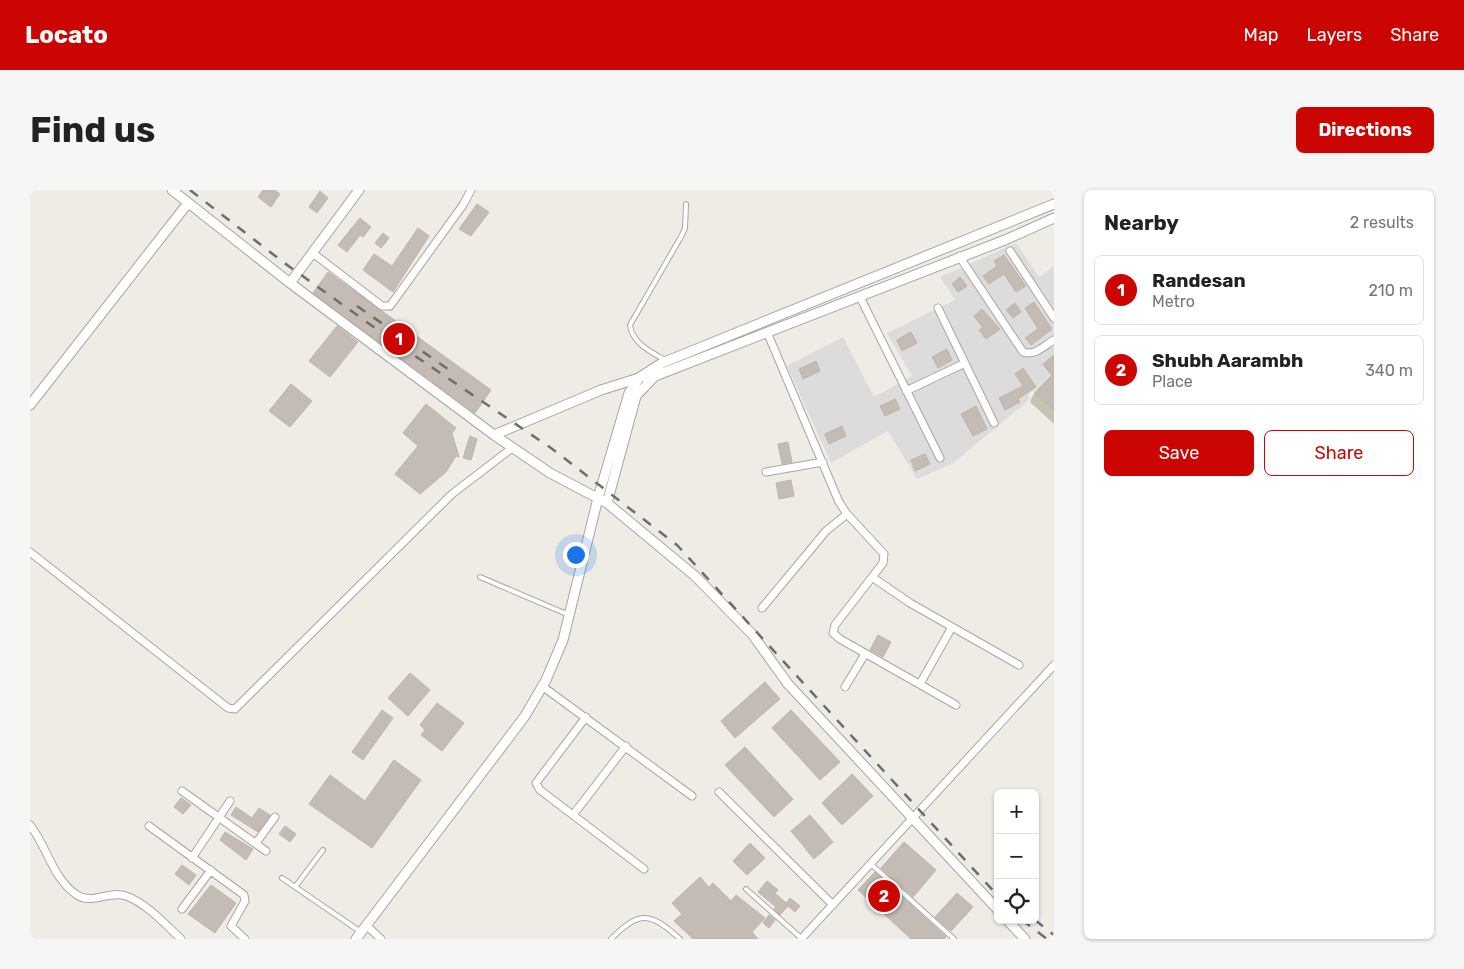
<!DOCTYPE html>
<meta charset="utf-8">
<style>
body{margin:0;font-family:Rubik,sans-serif;background:#f6f6f6;color:#222}
.controls{position:absolute;right:15px;bottom:15px;display:grid;overflow:hidden;border-radius:8px;box-shadow:0 1px 4px #0004}
.controls button{width:45px;height:45px;display:grid;place-items:center;padding:0;border:0;border-bottom:1px solid #e0e0e0;background:#fff;color:#222;font:25px sans-serif}
.you{position:absolute;left:545px;top:364px;width:18px;height:18px;margin:-12px;border:4px solid #fff;border-radius:50%;background:#1a73e8;box-shadow:0 0 0 8px #1a73e833}
.badge{display:grid;place-items:center;width:32px;height:32px;border-radius:50%;background:#cb0602;color:#fff;font-size:16px;font-weight:700}
.pin{position:absolute;translate:-50% -50%;border:2px solid #fff;box-shadow:0 1px 5px #0006}
.list{margin:0;padding:0;list-style:none}
h2{display:flex;justify-content:space-between;align-items:center;height:65px;margin:0;padding:0 20px;font-size:21px}
h2 small{font-size:16px;font-weight:400;color:#767676}
.list li{display:grid;grid-template-columns:32px 1fr auto;gap:15px;align-items:center;box-sizing:border-box;height:70px;margin:0 10px 10px;padding:0 10px;border:1px solid #e0e0e0;border-radius:8px}
.list b{display:block;font-size:19px;white-space:nowrap}
.list p{margin:0;font-size:16px;white-space:nowrap;color:#767676}
.list em{font-size:16px;font-style:normal;color:#767676}
.actions{display:flex;gap:10px;padding:15px 20px}
.actions a{flex:1;padding:11px 0;border:1px solid #cb0602;border-radius:8px;text-align:center;font-size:18px;color:#cb0602}
.actions .main{background:#cb0602;color:#fff}
.icon{flex:none;width:28px;height:28px;fill:none;stroke:currentColor;stroke-width:2;stroke-linecap:round;stroke-linejoin:round}
.map{position:relative;flex:none;width:1024px;height:749px;overflow:hidden;border-radius:8px}
header{display:flex;align-items:center;gap:30px;box-sizing:border-box;height:70px;padding:0 25px;background:#cb0602;color:#fff}
header strong{font-size:24px}
nav{display:flex;gap:28px;margin-inline-start:auto;font-size:18px}
.intro{display:flex;align-items:center;justify-content:space-between;box-sizing:border-box;height:120px;padding:0 30px}
h1{margin:0;font-size:35px}
.button{padding:12px 22px;border-radius:8px;background:#cb0602;color:#fff;font-size:18px;font-weight:700}
main{display:flex;gap:30px;padding:0 30px}
aside{flex:1;background:#fff;border-radius:8px;box-shadow:0 1px 4px #0004}
.map>svg:first-child{display:block}
.residential{fill:#dddcdc}
.construction{fill:#c4c4b0}
.building{fill:#c4bcb4;stroke:#c1b3a7}
.lines{fill:none;stroke-linecap:round;stroke-linejoin:round}
.service-casing{stroke:#a6a6a6;stroke-width:6}
.minor-casing{stroke:#a6a6a6;stroke-width:9}
.tertiary-casing{stroke:#a6a6a6;stroke-width:11}
.service{stroke:#fff;stroke-width:4}
.minor{stroke:#fff;stroke-width:7}
.tertiary{stroke:#fff;stroke-width:9}
.rail{stroke:#6d6d6d;stroke-width:2.5;stroke-dasharray:10 10;stroke-linecap:butt}
</style>
<header>
<strong>Locato</strong>
<nav><a>Map</a><a>Layers</a><a>Share</a></nav>
</header>
<div class="intro"><h1>Find us</h1><a class="button">Directions</a></div>
<main>
<div class="map">
<svg width="1024" height="749" viewBox="0 0 1024 749">
<rect width="100%" height="100%" fill="#efece5"/>
<path class="residential" d="M986,53L1009,87L1024,76V181L998,205L1000,209L922,274L887,289L858,241L801,273L757,176L813,147L844,207L882,186L857,143L925,110L910,87Z"/>
<path class="construction" d="M1024,182V234L1000,212L1005,201Z"/>
<path class="building" d="M233,0H245L250,4L241,17L228,7Z
M290,1L298,8L287,23L279,17Z
M447,14L459,22L441,46L429,39Z
M330,28L341,37L333,47L330,45L317,62L308,55Z
M388,38L399,46L363,102L333,80L344,64L362,76Z
M353,43L359,48L351,58L345,53Z
M974,65L996,96L986,102L974,84L959,94L953,86L967,76L964,71Z
M298,82L461,200L445,223L283,103Z
M930,87L937,96L928,102L922,94Z
M1004,112L1022,139L1001,155L995,148L1008,139L995,118Z
M985,113L991,122L983,128L976,120Z
M952,119L970,139L956,149L949,140L953,138L944,126Z
M307,136L328,152L300,187L279,171Z
M881,142L887,153L872,161L867,150Z
M917,159L922,170L908,178L902,167Z
M1024,165V220L1006,204L1022,186L1013,174Z
M786,171L790,181L773,189L769,179Z
M993,178L1006,197L988,209L990,212L975,220L969,208L993,196L985,184Z
M261,194L282,211L260,237L239,221Z
M865,209L870,219L855,226L850,216Z
M396,214L426,238L422,243L429,267L426,266L416,282L390,304L365,284L388,256L373,243Z
M946,216L957,239L943,246L931,224Z
M812,236L816,246L799,254L795,244Z
M440,246L447,249L441,270L433,268Z
M758,252L762,272L752,274L748,254Z
M895,264L900,274L885,281L881,270Z
M761,290L764,306L749,309L746,293Z
M848,445L861,452L853,467L840,460Z
M380,483L400,500L378,526L358,508Z
M735,492L750,509L705,548L691,531Z
M407,513L434,533L412,561L391,545L395,540L390,535Z
M352,520L363,528L333,570L322,562Z
M761,520L810,572L790,590L742,538Z
M715,557L763,609L744,627L695,575Z
M364,570L391,590L342,658L279,614L300,585L335,611Z
M822,584L843,606L812,635L792,613Z
M151,608L161,615L153,624L144,617Z
M206,617L222,628L229,618L240,625L228,642L201,625Z
M780,625L803,652L784,669L761,641Z
M255,636L266,644L260,652L249,644Z
M195,642L223,659L216,670L190,650Z
M874,652L906,680L883,707L851,678Z
M720,653L735,668L717,685L703,671Z
M152,675L166,685L159,695L145,684Z
M845,682L916,747L914,749H881L828,700Z
M670,687L679,697L683,693L701,711L706,705L735,728L722,742L728,749H663L644,731L652,724L642,713Z
M737,691L748,700L745,703L756,713L760,708L770,716L765,722L758,716L750,725L744,719L746,717L728,702Z
M181,695L206,713L185,743L158,724Z
M927,703L943,717L921,741L905,727Z
M739,725L745,730L739,738L733,733Z"/>
<g class="lines">
<defs>
<path id="service" d="M635,170C621,162 602,153 600,135L652,45L655,38L656,14
M450,387L539,425
M841,674L924,749
M252,688L331,742
M265,697L293,660
M716,699L771,748
M581,749C610,720 620,722 650,749"/>
<path id="minor" d="M980,61L1024,128
M284,64L352,116H360L433,15L441,0
M929,66L993,162C1005,166 1014,156 1024,150
M830,107L910,268
M908,118L964,233
M737,142L809,312L817,324L854,364L853,373L805,435L803,443L810,449L926,515
M876,201L935,173
M736,282L793,272
M0,362L198,518L205,519L422,304L482,258
M842,387L880,413L989,475
M732,418L796,341L817,324
M890,494L922,437
M512,496L662,606
M815,497L835,464
M556,527L506,593L510,600L614,679
M152,601L236,661
M689,602L803,715
M543,625L596,556
M0,635C18,658 22,688 47,705C62,715 79,700 96,706C116,713 135,734 151,749
M119,636L214,705L215,711L201,736L215,749
M226,653L245,627
M162,668L200,611
M152,719L181,680
M336,735L351,749
M771,749L1024,475"/>
<path id="tertiary" d="M142,0L260,93L464,245L520,283L577,313L665,386L722,444L758,494L968,720
M260,93L329,0
M0,215L158,13
M464,245L571,200L612,187
M577,313L606,206L625,186L975,50L1024,28
M977,730L995,749
M326,749L495,526L516,490L533,450L568,308L599,203L610,187L632,173L1024,14"/>
</defs>
<use href="#service" class="service-casing"/>
<use href="#minor" class="minor-casing"/>
<use href="#tertiary" class="tertiary-casing"/>
<use href="#service" class="service"/>
<use href="#minor" class="minor"/>
<use href="#tertiary" class="tertiary"/>
<path class="rail" d="M160,0L253,72L366,153L521,258L647,355L968,706
M327,116L425,184
M992,730L1017,749
M1005,730L1024,745"/>
</g>
</svg>
<div class="controls">
<button>+</button>
<button>−</button>
<button><svg class="icon" aria-label="locate" viewBox="0 0 24 24"><circle cx="12" cy="12" r="6"/><path d="M12 2v4M12 18v4M2 12h4M18 12h4"/></svg></button>
</div>
<div class="you"></div>
<div class="pin badge" style="left:369px;top:149px">1</div>
<div class="pin badge" style="left:854px;top:706px">2</div>
</div>
<aside>
<h2>Nearby<small>2 results</small></h2>
<ul class="list">
<li><span class="badge">1</span><div><b>Randesan</b><p>Metro</p></div><em>210 m</em></li>
<li><span class="badge">2</span><div><b>Shubh Aarambh</b><p>Place</p></div><em>340 m</em></li>
</ul>
<div class="actions"><a class="main">Save</a><a>Share</a></div>
</aside>
</main>
